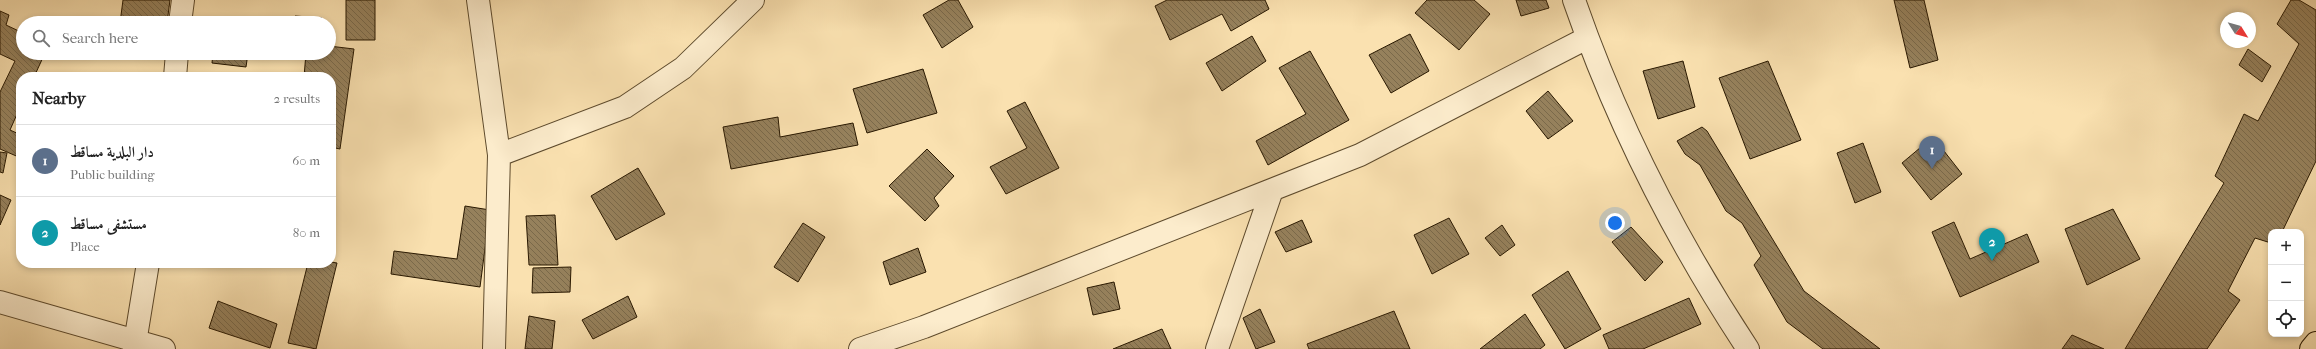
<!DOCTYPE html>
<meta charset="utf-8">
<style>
body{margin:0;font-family:"IM FELL French Canon",Amiri,serif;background:#f6f6f6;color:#222}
.controls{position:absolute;right:12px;bottom:12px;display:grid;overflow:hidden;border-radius:8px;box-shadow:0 2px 6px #0003}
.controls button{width:36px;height:36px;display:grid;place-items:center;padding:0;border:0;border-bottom:1px solid #e0e0e0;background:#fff;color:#222;font:20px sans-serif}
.compass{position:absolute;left:2220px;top:12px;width:36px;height:36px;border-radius:50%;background:#fff;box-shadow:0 2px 6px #0003;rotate:127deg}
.you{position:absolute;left:1615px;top:223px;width:14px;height:14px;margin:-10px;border:3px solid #fff;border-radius:50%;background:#1a73e8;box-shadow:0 0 0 6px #1a73e833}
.badge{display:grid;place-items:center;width:26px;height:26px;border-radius:50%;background:#8f2418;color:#fff;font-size:13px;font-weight:700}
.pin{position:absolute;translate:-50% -33px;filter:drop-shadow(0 1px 2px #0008)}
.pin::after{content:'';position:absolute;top:21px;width:14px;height:12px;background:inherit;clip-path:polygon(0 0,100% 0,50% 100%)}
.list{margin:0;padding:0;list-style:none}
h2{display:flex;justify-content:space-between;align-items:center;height:52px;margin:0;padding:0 16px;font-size:17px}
h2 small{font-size:13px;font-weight:400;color:#767676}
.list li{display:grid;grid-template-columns:26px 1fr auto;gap:12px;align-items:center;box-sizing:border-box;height:72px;padding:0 16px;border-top:1px solid #e0e0e0}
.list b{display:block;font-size:15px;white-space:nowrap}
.list p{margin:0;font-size:13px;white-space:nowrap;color:#767676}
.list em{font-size:13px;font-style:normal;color:#767676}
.icon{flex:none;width:22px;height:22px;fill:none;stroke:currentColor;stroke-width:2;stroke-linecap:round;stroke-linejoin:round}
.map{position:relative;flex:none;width:2316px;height:349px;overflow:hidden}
.search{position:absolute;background:#fff;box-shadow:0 2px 6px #0003;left:16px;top:16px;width:320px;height:44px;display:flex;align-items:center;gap:10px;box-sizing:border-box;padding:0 14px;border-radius:22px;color:#767676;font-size:15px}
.panel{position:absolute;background:#fff;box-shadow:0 2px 6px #0003;left:16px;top:72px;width:320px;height:196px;border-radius:16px}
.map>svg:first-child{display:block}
.building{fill:url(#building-back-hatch);stroke:#291800}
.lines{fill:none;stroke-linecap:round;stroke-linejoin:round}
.minor-casing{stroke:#5d4a2c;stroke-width:24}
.highway-casing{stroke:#291800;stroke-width:24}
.minor{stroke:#fceccc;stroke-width:22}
.highway{stroke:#fae1b0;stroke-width:22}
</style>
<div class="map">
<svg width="2316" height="349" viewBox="0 0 2316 349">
<defs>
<pattern id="building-back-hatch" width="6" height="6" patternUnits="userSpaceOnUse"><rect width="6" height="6" fill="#96815c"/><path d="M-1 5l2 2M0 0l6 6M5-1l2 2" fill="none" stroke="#7a694a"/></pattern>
</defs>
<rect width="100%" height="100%" fill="#fae1b0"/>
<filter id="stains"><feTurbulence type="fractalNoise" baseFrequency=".005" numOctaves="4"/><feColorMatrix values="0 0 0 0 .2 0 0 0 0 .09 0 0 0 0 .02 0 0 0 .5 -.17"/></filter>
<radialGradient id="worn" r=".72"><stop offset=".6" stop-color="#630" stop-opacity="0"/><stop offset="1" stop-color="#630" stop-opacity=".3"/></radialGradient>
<path class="building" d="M123,0H170L167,23H120Z
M346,0H375V40H346Z
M949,0H958L973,27L942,48L923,15Z
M1167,0H1265L1269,9L1231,31L1222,14L1170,40L1155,6Z
M1427,0H1474L1490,14L1459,50L1415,13Z
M1516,0H1546L1549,8L1521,16Z
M1894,0H1924L1938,60L1910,68Z
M2291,0H2299L2316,10V161L2282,232H2271V243L2255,238L2228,291L2240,300L2207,349H2125L2224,183L2215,176L2244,114L2258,121L2299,44L2277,24Z
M0,11L9,15L6,25L23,33V53H45L34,77H21V105L10,130L21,135V158L0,149V92L15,61L0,54Z
M295,16L322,18V23H295Z
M1410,34L1429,71L1391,93L1369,55Z
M1252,36L1266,61L1222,91L1206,63Z
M329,46L354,49L340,149L331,147V77H304L306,53H329Z
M2248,49L2271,66L2262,82L2239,65Z
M1310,51L1349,120L1268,165L1256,141L1306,114L1279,68Z
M213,53H248L246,67L212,63Z
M1683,61L1695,107L1658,119L1643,71Z
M1768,61L1801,140L1750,159L1719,78Z
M923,69L937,113L867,133L853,89Z
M1548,91L1573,121L1548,139L1526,111Z
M1025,102L1059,168L1006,194L990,167L1027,148L1007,111Z
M778,117L780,137L853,123L858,145L731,169L723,127Z
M1702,127L1707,131L1804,291L1880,349H1823L1787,322L1754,265L1761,256L1742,223L1726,211L1700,165L1685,154L1677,141Z
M1933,137L1962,174L1931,200L1902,163Z
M1863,143L1881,192L1855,203L1837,153Z
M927,149L954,176L934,198L939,206L925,221L889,186Z
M0,152L7,153L3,173L0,172Z
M638,168L665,214L616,240L591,196Z
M0,195L11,200L0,225Z
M465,206L490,210L480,287L391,274L394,251L457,259Z
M2113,209L2140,259L2087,285L2065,229Z
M555,215L558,265H529L526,216Z
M1449,218L1469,254L1432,274L1414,235Z
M1302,220L1312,242L1286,252L1275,232Z
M1954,222L1970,259L2027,234L2039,262L1960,297L1932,232Z
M803,223L825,237L798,282L774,267Z
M1502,225L1515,245L1500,256L1485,238Z
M1631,227L1663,262L1645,281L1612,242Z
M918,248L926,272L890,285L883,262Z
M331,262L337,263L316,349L288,343L308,263Z
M571,267L570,292L532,293L533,268Z
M1568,271L1601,329L1565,349L1532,295Z
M1114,282L1120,309L1093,315L1087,288Z
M628,296L637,317L593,339L582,320Z
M1689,298L1701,324L1643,349H1609L1603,335Z
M218,301L277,324L270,348L209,328Z
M1260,309L1275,342L1256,349L1243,318Z
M1394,311L1410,349H1309L1307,344Z
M1525,314L1545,345L1540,349H1480Z
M529,316L555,321L552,349H525Z
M1162,329L1171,349H1113Z
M2072,335L2104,349H2062Z"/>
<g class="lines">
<defs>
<path id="minor" d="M478,0L499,155L494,349
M1574,0C1617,124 1676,240 1748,349
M180,23L183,0
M175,77L177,53
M499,155L625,107L683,68L753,0
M0,302L164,349
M134,349L148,263
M860,349L924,327L1360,155L1587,38
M1217,349L1272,190"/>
<path id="highway" d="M2311,349L2316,343"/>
</defs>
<use href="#minor" class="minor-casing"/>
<use href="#highway" class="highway-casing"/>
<use href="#minor" class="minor"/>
<use href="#highway" class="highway"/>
</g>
<rect width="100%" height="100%" filter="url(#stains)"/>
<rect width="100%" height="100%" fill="url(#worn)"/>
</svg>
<div class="controls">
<button>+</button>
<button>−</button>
<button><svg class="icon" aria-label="locate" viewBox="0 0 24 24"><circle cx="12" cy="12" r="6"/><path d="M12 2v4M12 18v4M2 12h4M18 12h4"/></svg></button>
</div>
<svg class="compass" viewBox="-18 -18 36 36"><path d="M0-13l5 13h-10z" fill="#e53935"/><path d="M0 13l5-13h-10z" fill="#767676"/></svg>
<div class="you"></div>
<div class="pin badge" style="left:1932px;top:169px;background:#5c6f8a">1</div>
<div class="pin badge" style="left:1992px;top:261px;background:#0f9aa8">2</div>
<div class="search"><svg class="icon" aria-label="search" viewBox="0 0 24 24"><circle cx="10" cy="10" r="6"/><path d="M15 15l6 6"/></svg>Search here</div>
<section class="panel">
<h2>Nearby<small>2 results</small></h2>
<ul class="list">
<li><span class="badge" style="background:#5c6f8a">1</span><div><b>دار البلدية مساقط</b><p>Public building</p></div><em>60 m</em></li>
<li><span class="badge" style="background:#0f9aa8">2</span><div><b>مستشفى مساقط</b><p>Place</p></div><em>80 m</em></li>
</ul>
</section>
</div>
